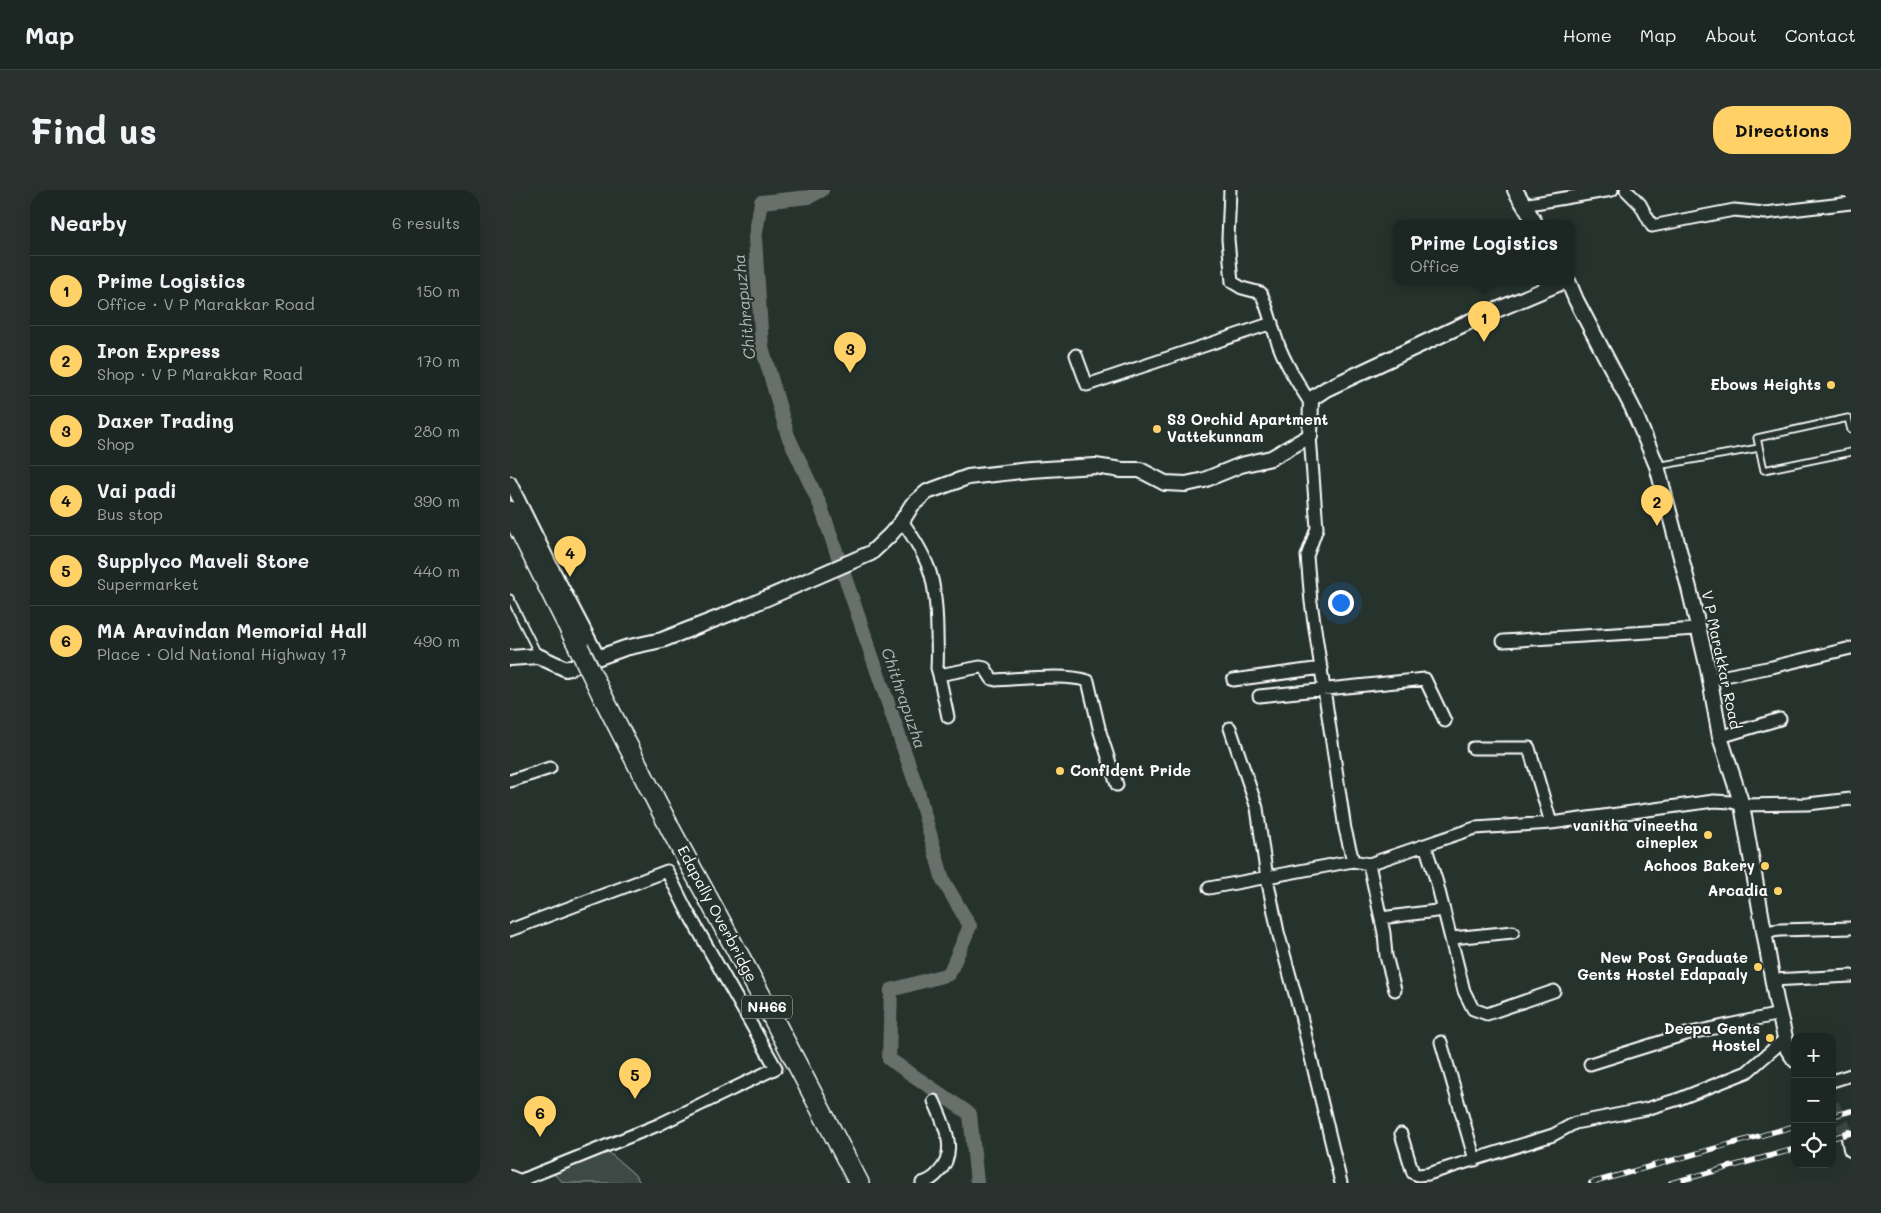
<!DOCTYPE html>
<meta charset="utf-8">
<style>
body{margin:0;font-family:Mali,sans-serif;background:#29322f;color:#f1f3f6}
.controls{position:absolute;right:15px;bottom:15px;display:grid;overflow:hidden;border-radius:10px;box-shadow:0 5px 20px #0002}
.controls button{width:45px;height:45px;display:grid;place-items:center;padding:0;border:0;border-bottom:1px solid #3a4340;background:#1c2622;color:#f1f3f6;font:25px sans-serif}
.you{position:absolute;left:830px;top:412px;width:18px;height:18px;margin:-12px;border:4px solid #fff;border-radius:50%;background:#1a73e8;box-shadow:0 0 0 8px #1a73e833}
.badge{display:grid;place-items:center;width:32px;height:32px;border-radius:50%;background:#ffd166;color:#111;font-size:16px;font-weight:700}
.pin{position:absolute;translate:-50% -41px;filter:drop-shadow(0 1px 2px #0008)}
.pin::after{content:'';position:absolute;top:26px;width:18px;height:15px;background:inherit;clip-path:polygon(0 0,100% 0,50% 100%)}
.popup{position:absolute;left:883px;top:30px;width:182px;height:65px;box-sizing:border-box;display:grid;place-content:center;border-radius:10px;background:#1c2622;filter:drop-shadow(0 1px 4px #0005);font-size:16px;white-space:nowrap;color:#a0a5a5}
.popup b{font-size:19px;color:#f1f3f6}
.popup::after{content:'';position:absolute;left:50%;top:100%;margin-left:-10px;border:10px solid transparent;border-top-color:#1c2622}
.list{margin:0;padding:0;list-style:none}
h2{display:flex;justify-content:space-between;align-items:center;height:65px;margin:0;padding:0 20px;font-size:21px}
h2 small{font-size:16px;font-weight:400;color:#a0a5a5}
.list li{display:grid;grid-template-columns:32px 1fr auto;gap:15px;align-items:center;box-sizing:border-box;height:70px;padding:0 20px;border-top:1px solid #3a4340}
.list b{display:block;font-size:19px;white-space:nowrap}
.list p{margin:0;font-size:16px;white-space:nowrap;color:#a0a5a5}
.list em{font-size:16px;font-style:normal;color:#a0a5a5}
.icon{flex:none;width:28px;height:28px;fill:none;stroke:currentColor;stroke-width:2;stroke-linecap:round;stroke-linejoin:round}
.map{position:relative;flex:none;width:1341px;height:993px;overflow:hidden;border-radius:20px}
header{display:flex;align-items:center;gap:30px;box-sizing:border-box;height:70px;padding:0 25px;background:#1c2622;border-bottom:1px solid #3a4340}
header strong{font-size:24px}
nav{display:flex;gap:28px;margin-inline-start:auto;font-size:18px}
.intro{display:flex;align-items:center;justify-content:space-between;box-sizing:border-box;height:120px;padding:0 30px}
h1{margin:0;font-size:35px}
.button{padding:12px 22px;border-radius:20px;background:#ffd166;color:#111;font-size:18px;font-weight:700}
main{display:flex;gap:30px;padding:0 30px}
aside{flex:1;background:#1c2622;border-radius:20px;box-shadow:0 5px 20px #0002}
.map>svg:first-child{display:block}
.pitch{fill:#3e4944;stroke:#9ea4a2}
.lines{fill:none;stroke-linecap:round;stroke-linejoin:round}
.canal{stroke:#67706c;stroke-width:14}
.tertiary-tunnel{stroke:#3c4742;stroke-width:14;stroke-dasharray:14 7;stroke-linecap:butt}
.service-casing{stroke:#fff;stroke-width:9}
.minor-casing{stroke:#fff;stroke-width:15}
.tertiary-casing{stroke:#fff;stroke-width:18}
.trunk-casing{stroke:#fff;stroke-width:22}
.service{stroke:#26332d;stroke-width:5.5}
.minor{stroke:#26332d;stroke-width:11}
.tertiary{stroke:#26332d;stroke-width:14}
.trunk{stroke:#26332d;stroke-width:19}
.rail-casing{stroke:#fff;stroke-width:5.5}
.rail{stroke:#26332d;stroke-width:4;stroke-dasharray:11;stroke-linecap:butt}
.trunk-bridge-casing{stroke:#fff;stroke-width:22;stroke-linecap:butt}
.trunk-bridge{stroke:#26332d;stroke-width:19}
.poi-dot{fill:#ffd166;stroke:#26332d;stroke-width:2}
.labels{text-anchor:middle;stroke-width:4;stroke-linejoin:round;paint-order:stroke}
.shield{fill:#26332d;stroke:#bec2c0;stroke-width:1}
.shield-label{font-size:14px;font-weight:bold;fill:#fff}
.poi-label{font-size:15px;font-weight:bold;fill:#fff;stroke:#26332d;text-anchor:end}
.street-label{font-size:15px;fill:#fff;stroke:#26332d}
.water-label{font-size:16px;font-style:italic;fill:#b3b8b6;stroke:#26332d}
</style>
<header>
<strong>Map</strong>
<nav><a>Home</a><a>Map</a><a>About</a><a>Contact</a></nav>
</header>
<div class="intro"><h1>Find us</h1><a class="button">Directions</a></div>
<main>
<aside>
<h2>Nearby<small>6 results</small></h2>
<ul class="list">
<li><span class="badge">1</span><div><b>Prime Logistics</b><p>Office · V P Marakkar Road</p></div><em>150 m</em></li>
<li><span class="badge">2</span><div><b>Iron Express</b><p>Shop · V P Marakkar Road</p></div><em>170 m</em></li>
<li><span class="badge">3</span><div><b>Daxer Trading</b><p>Shop</p></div><em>280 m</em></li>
<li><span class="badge">4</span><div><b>Vai padi</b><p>Bus stop</p></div><em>390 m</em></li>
<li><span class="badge">5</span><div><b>Supplyco Maveli Store</b><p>Supermarket</p></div><em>440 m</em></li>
<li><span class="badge">6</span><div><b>MA Aravindan Memorial Hall</b><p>Place · Old National Highway 17</p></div><em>490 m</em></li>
</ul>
</aside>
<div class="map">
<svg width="1341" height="993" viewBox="0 0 1341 993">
<rect width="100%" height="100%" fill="#26332d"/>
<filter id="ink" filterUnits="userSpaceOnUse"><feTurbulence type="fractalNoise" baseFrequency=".02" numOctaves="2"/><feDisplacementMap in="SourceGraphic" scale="10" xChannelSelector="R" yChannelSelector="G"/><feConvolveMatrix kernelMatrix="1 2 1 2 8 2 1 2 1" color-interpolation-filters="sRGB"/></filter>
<g filter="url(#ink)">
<path class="pitch" d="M89,954L123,983L131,993H54L33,975Z"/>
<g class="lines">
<path class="canal" d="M312,0L299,7L251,12L245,48L252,157L278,246L311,317L407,598L433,690L460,736L439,784L381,800L379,869L460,924L467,993"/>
<path class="tertiary-tunnel" d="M1322,914L1339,948"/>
<defs>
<path id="service" d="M1341,240L1338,228L1247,248L1254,280L1341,262
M1147,276L1249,258
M0,408L28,464"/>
<path id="minor" d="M720,0L718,49L722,92L732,98L751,103C759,120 762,138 769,156C777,177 789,195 801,214
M1116,0L1130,14L1142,36L1224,20L1255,23L1341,13
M1013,15L1102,0
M566,165L577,195L762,133
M800,246L807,338L797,366L801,412L835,639L843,671L859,674L965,638L1041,633L1204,611L1222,612L1232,615L1298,614L1341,609
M0,292L42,377L89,467
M392,331C421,372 426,390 427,440C427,452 428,466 427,478L429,485L470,477L475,478L482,489L486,490C510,489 557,483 578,491L590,542L607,595
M993,451L1187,439
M429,485L438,527
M1199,489L1262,477L1341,458
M723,490L812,478
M749,506L915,489L935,531
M720,538L747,618L757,688L768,742L791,826L831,993
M1210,547L1270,529
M963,558H1019L1041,633
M0,591L40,578
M915,655L927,693L954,801L963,819L977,824L1044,801
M859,674L874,743L876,766L885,800
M699,698L843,671
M871,728L934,720
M0,740L157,681L176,719L266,878L148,935L9,991
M1254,742L1270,740L1341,738
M942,748L1003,742
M1262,790L1341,786
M931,852L965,970
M1080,874L1176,844L1270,824
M1322,891L1341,885
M891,944L903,983L908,985L918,984L1043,945L1065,933L1136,919L1169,909L1237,882L1275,849
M412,993C419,991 423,989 428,983C449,962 434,934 424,911"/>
<path id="tertiary" d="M1005,0L1025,33
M1058,91L1066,110L1122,217L1147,276L1179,398L1198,479L1210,547L1232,615L1266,810L1278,860L1285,870
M0,468L28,466L56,479L115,458L152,450L234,418L361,363L380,345L392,331L402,315L417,302L458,287L520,280L585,276L612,280H630L655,293L676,294L694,290L731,275L761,268L800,246L801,209L816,199L963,130L1055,91
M1339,948L1341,959
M0,988L12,993"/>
<path id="trunk" d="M0,321L69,458
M92,505L162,642L254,811L349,993"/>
</defs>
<use href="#service" class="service-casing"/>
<use href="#minor" class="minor-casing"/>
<use href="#tertiary" class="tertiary-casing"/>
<use href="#trunk" class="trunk-casing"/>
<use href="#service" class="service"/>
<use href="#minor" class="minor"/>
<use href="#tertiary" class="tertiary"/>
<use href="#trunk" class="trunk"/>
<defs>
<path id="rail" d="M1322,926L1341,921
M1322,948L1341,943
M1081,993L1285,936
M1161,993L1285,959"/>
</defs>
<use href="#rail" class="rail-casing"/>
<use href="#rail" class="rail"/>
<defs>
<path id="trunk-bridge" d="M69,458L92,505"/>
</defs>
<use href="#trunk-bridge" class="trunk-bridge-casing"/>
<use href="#trunk-bridge" class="trunk-bridge"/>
</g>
</g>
<g class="poi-dot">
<circle cx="1321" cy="195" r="5"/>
<circle cx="647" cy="239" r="5"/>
<circle cx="550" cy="581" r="5"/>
<circle cx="1198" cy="645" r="5"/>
<circle cx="1255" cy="676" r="5"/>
<circle cx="1268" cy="701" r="5"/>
<circle cx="1248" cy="777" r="5"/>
<circle cx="1260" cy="848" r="5"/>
</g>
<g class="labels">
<rect class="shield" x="232" y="805.5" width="50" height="23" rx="4"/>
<g class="shield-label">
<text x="257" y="822">NH66</text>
</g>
<g class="poi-label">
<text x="1311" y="200">Ebows Heights</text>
<text x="657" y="235" text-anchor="start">S3 Orchid Apartment<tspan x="657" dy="17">Vattekunnam</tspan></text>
<text x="560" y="586" text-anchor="start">Confident Pride</text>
<text x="1188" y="641">vanitha vineetha<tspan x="1188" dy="17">cineplex</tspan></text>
<text x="1245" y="681">Achoos Bakery</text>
<text x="1258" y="706">Arcadia</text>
<text x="1238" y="773">New Post Graduate<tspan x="1238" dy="17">Gents Hostel Edapaaly</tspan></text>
<text x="1250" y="844">Deepa Gents<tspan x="1250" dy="17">Hostel</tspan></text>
</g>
<g class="street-label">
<text transform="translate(1211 470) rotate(78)" y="5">V P Marakkar Road</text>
<text transform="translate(207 724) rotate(62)" y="5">Edapally Overbridge</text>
</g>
<g class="water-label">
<text transform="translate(234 117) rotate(-96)" y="6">Chithrapuzha</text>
<text transform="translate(394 508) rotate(71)" y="6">Chithrapuzha</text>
</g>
</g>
</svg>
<div class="controls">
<button>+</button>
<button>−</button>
<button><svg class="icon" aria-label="locate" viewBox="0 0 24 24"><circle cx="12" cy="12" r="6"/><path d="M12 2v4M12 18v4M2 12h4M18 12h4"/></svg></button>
</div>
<div class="you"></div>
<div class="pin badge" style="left:974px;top:152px">1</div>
<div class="popup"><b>Prime Logistics</b>Office</div>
<div class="pin badge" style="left:1147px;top:336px">2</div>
<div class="pin badge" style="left:340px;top:183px">3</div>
<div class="pin badge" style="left:60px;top:387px">4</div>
<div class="pin badge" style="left:125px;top:909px">5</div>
<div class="pin badge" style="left:30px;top:947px">6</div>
</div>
</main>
